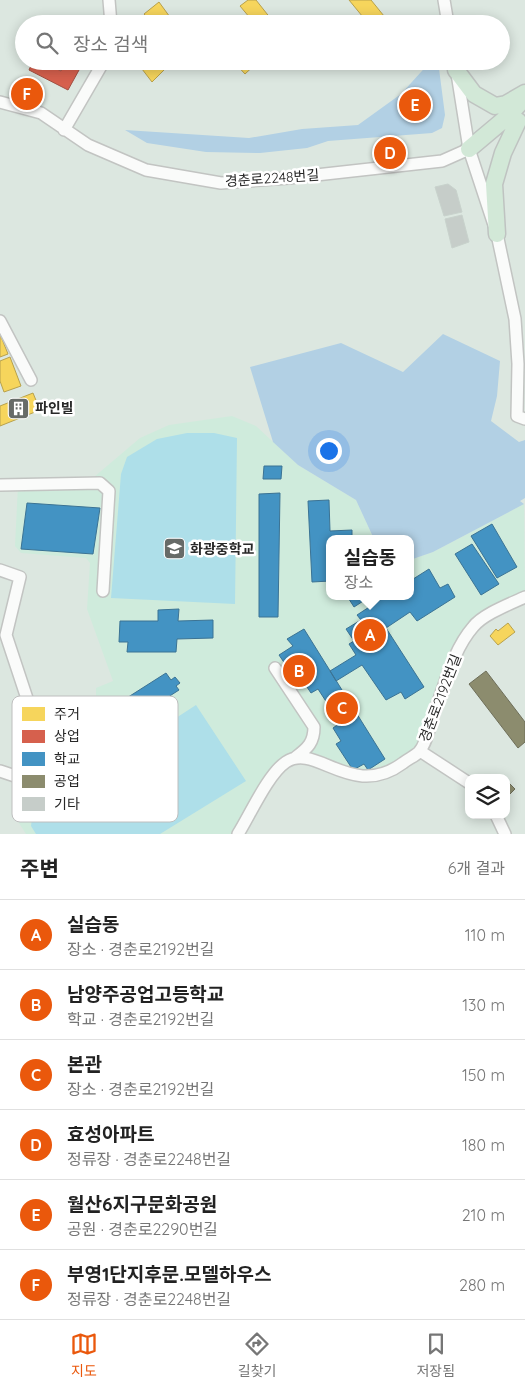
<!DOCTYPE html>
<html lang="ko">
<meta charset="utf-8">
<style>
body{margin:0;font-family:Quicksand,"Noto Sans KR",sans-serif;background:#f6f6f6;color:#222}
.controls{position:absolute;right:15px;bottom:15px;display:grid;overflow:hidden;border-radius:10px;box-shadow:0 2px 12px #0003}
.controls button{width:45px;height:45px;display:grid;place-items:center;padding:0;border:0;border-bottom:1px solid #e0e0e0;background:#fff;color:#222;font:25px sans-serif}
.you{position:absolute;left:328px;top:450px;width:18px;height:18px;margin:-12px;border:4px solid #fff;border-radius:50%;background:#1a73e8;box-shadow:0 0 0 8px #1a73e833}
.badge{display:grid;place-items:center;width:32px;height:32px;border-radius:50%;background:#ea580c;color:#fff;font-size:16px;font-weight:700}
.pin{position:absolute;translate:-50% -50%;border:2px solid #fff;box-shadow:0 1px 5px #0006}
.popup{position:absolute;left:326px;top:535px;width:88px;height:65px;box-sizing:border-box;display:grid;place-content:center;border-radius:10px;background:#fff;filter:drop-shadow(0 1px 4px #0005);font-size:16px;white-space:nowrap;color:#767676}
.popup b{font-size:19px;color:#222}
.popup::after{content:'';position:absolute;left:50%;top:100%;margin-left:-10px;border:10px solid transparent;border-top-color:#fff}
.list{margin:0;padding:0;list-style:none}
h2{display:flex;justify-content:space-between;align-items:center;height:65px;margin:0;padding:0 20px;font-size:21px}
h2 small{font-size:16px;font-weight:400;color:#767676}
.list li{display:grid;grid-template-columns:32px 1fr auto;gap:15px;align-items:center;box-sizing:border-box;height:70px;padding:0 20px;border-top:1px solid #e0e0e0}
.list b{display:block;font-size:19px;white-space:nowrap}
.list p{margin:0;font-size:16px;white-space:nowrap;color:#767676}
.list em{font-size:16px;font-style:normal;color:#767676}
.icon{flex:none;width:28px;height:28px;fill:none;stroke:currentColor;stroke-width:2;stroke-linecap:round;stroke-linejoin:round}
.map{position:relative;flex:none;width:525px;height:834px;overflow:hidden}
.search{position:absolute;background:#fff;box-shadow:0 2px 12px #0003;left:15px;right:15px;top:15px;height:55px;display:flex;align-items:center;gap:12px;box-sizing:border-box;padding:0 18px;border-radius:28px;color:#767676;font-size:19px}
.sheet{height:485px;background:#fff}
nav{display:flex;justify-content:space-around;align-items:center;box-sizing:border-box;height:70px;border-top:1px solid #e0e0e0;background:#fff;font-size:14px;color:#767676}
nav a{display:grid;justify-items:center;gap:2px}
nav .on{color:#ea580c}
.map>svg:first-child{display:block}
.education{fill:#cfebdc}
.green{fill:#b2d0e4}
.pitch{fill:#aedfe9}
.homes{fill:#f6d55c;stroke:#b8a14c}
.shops{fill:#d6604d;stroke:#a24f42}
.schools{fill:#4393c3;stroke:#3b7394}
.industry{fill:#8c8c6e;stroke:#6e6e59}
.building{fill:#c6cdc9;stroke:#c8d2cc}
.lines{fill:none;stroke-linecap:round;stroke-linejoin:round}
.minor-casing{stroke:#c2c4c2;stroke-width:14}
.highway-casing{stroke:#bfc3c1;stroke-width:19}
.minor{stroke:#fafbfa;stroke-width:11}
.highway{stroke:#d2e8d7;stroke-width:16}
.labels{text-anchor:middle;stroke-width:5;stroke-linejoin:round;paint-order:stroke}
.street-label{font-size:14px;fill:#282828;stroke:#fff}
.poi-label{font-size:14px;font-weight:bold;fill:#282828;stroke:#fff;text-anchor:start}
.key{fill:#fff;stroke:#bebebe;stroke-width:1}
.key-label{font-size:14px;fill:#282828}
</style>
<div class="map">
<svg width="525" height="834" viewBox="0 0 525 834">
<rect width="100%" height="100%" fill="#dce7e0"/>
<path class="education" d="M232,416L256,426L298,465L356,500L374,539H330V596H410V560L433,552L524,504L525,597L474,626L420,751L370,777L320,762L284,764L238,834H26L19,823L25,802L114,739L96,708V688L113,681L87,609L90,563L86,558L21,553L15,546L18,485L87,483L140,438L169,425Z"/>
<path class="green" d="M431,61H438L445,115L442,128L432,133L328,141L307,148L260,153L206,152L147,143L125,130L249,138L302,129L358,125L401,94Z
M443,334L500,361L497,396L491,421L519,442L525,440V498L520,501L524,504L433,552L410,560V539H374L356,500L298,465L273,442L250,367L341,343L403,372Z"/>
<path class="pitch" d="M187,433H214L237,438L235,604L111,598L121,474L127,457L157,439Z
M196,705L246,781L160,834H36L31,826L33,811Z"/>
<path class="homes" d="M248,0H256L275,24H255L240,6Z
M349,0H371L384,16L383,24H364L367,22Z
M159,2L175,24H153L144,14Z
M149,61H173L152,82L142,69Z
M233,61H259L245,74Z
M0,334L8,354L0,357Z
M10,357L21,386L4,392L0,381V361Z
M33,393L40,410L0,426V406Z
M508,623L515,632L498,645L490,636L496,629L498,631Z"/>
<path class="shops" d="M33,61H41L61,71L66,61H84L68,90L29,70Z"/>
<path class="schools" d="M264,466H282L281,479H263Z
M280,493L278,617H259V494Z
M329,500L330,531L352,530V539H330V581L312,582L308,501Z
M27,503L100,508L93,554L21,549Z
M492,524L517,567L497,578L471,536Z
M472,544L499,584L481,595L455,554Z
M429,569L440,588L448,584L455,597L417,621L410,612L386,628L424,687L405,699L401,692L386,700L362,665L336,681L330,671L356,655L349,644L354,641L346,629L361,620L357,615L386,596H410V581Z
M347,596H371L354,607Z
M179,609L178,621L213,620V638L177,639L176,652H127L128,642H119L120,621H158V610Z
M304,629L385,759L368,770L364,764L353,770L336,744L341,741L333,728L340,723L318,689L311,693L301,678L296,680L279,655L293,646L287,639Z
M166,673L171,680L175,677L180,683L176,686L179,690L134,719L122,701Z"/>
<path class="industry" d="M486,671L525,722V742L518,748L469,684Z
M506,780L515,789L506,798Z"/>
<path class="building" d="M448,184L456,190L462,212L444,216L435,187Z
M462,215L469,242L452,248L445,219Z"/>
<g class="lines">
<defs>
<path id="minor" d="M109,0L111,24
M444,0L448,24
M455,61L469,149L497,234L515,319L518,364L517,416L525,419
M0,102L41,113L88,145L146,170L221,183L289,178L442,161L469,149
M64,130L104,61
M0,321L31,380
M0,485L100,483L109,491L103,591
M0,570L20,577L6,635L52,774L18,777L0,771
M275,668L314,727C314,742 308,748 296,757
M420,751L469,783
M496,815L505,834
M238,834C250,815 268,774 286,762C316,742 352,801 403,763C408,759 415,756 419,752C427,743 430,724 434,713C445,685 453,650 473,627C483,614 510,604 525,597"/>
<path id="highway" d="M456,70L474,94L495,106L506,104L525,93
M469,149L506,118L522,101
M497,234L494,184L503,153L518,121"/>
</defs>
<use href="#minor" class="minor-casing"/>
<use href="#highway" class="highway-casing"/>
<use href="#minor" class="minor"/>
<use href="#highway" class="highway"/>
</g>
<defs>
<symbol id="building-square" viewBox="-11 -11 22 22"><rect x="-9" y="-9" width="18" height="18" rx="4" fill="#676b68" stroke="#fff"/><path d="M-4-6H4V6H1V3H-1V6H-4ZM-2.5-4.3h1.7v1.8h-1.7ZM.8-4.3h1.7v1.8H.8ZM-2.5-1h1.7V.8h-1.7ZM.8-1h1.7V.8H.8Z" fill="#fff"/></symbol>
<symbol id="school-square" viewBox="-11 -11 22 22"><rect x="-9" y="-9" width="18" height="18" rx="4" fill="#676b68" stroke="#fff"/><path d="M0-5L7-2L0 1L-7-2ZM-4 1L0 2.5L4 1V4Q0 6-4 4Z" fill="#fff"/></symbol>
</defs>
<g fill-rule="evenodd">
<use href="#building-square" x="6" y="396" width="25" height="25"/>
<use href="#school-square" x="162" y="536" width="25" height="25"/>
</g>
<g class="labels">
<g class="street-label">
<text transform="translate(272 178) rotate(-4)" y="5">경춘로2248번길</text>
<text transform="translate(440 698) rotate(-69)" y="5">경춘로2192번길</text>
</g>
<g class="poi-label">
<text x="35" y="413">파인빌</text>
<text x="190" y="554">화광중학교</text>
</g>
</g>
<rect x="12" y="696" width="166" height="126" rx="8" class="key"/>
<rect x="22" y="707" width="23" height="14" fill="#f6d55c"/>
<rect x="22" y="730" width="23" height="13" fill="#d6604d"/>
<rect x="22" y="752" width="23" height="14" fill="#4393c3"/>
<rect x="22" y="775" width="23" height="13" fill="#8c8c6e"/>
<rect x="22" y="797" width="23" height="14" fill="#c6cdc9"/>
<g class="key-label">
<text x="54" y="719">주거</text>
<text x="54" y="741">상업</text>
<text x="54" y="764">학교</text>
<text x="54" y="786">공업</text>
<text x="54" y="809">기타</text>
</g>
</svg>
<div class="controls">
<button><svg class="icon" aria-label="layers" viewBox="0 0 24 24"><path d="M12 4l9 5-9 5-9-5zM3 14l9 5 9-5"/></svg></button>
</div>
<div class="you"></div>
<div class="pin badge" style="left:370px;top:635px">A</div>
<div class="popup"><b>실습동</b>장소</div>
<div class="pin badge" style="left:299px;top:671px">B</div>
<div class="pin badge" style="left:342px;top:708px">C</div>
<div class="pin badge" style="left:390px;top:153px">D</div>
<div class="pin badge" style="left:415px;top:105px">E</div>
<div class="pin badge" style="left:27px;top:94px">F</div>
<div class="search"><svg class="icon" aria-label="search" viewBox="0 0 24 24"><circle cx="10" cy="10" r="6"/><path d="M15 15l6 6"/></svg>장소 검색</div>
</div>
<section class="sheet">
<h2>주변<small>6개 결과</small></h2>
<ul class="list">
<li><span class="badge">A</span><div><b>실습동</b><p>장소 · 경춘로2192번길</p></div><em>110 m</em></li>
<li><span class="badge">B</span><div><b>남양주공업고등학교</b><p>학교 · 경춘로2192번길</p></div><em>130 m</em></li>
<li><span class="badge">C</span><div><b>본관</b><p>장소 · 경춘로2192번길</p></div><em>150 m</em></li>
<li><span class="badge">D</span><div><b>효성아파트</b><p>정류장 · 경춘로2248번길</p></div><em>180 m</em></li>
<li><span class="badge">E</span><div><b>월산6지구문화공원</b><p>공원 · 경춘로2290번길</p></div><em>210 m</em></li>
<li><span class="badge">F</span><div><b>부영1단지후문.모델하우스</b><p>정류장 · 경춘로2248번길</p></div><em>280 m</em></li>
</ul>
</section>
<nav>
<a class="on"><svg class="icon" aria-label="map" viewBox="0 0 24 24"><path d="M3 6l6-2 6 2 6-2v14l-6 2-6-2-6 2zM9 4v14M15 6v14"/></svg>지도</a>
<a><svg class="icon" aria-label="directions" viewBox="0 0 24 24"><path d="M12 3l9 9-9 9-9-9zM9 14v-3h6M13 9l2 2-2 2"/></svg>길찾기</a>
<a><svg class="icon" aria-label="saved" viewBox="0 0 24 24"><path d="M7 4h10v16l-5-4-5 4z"/></svg>저장됨</a>
</nav>
